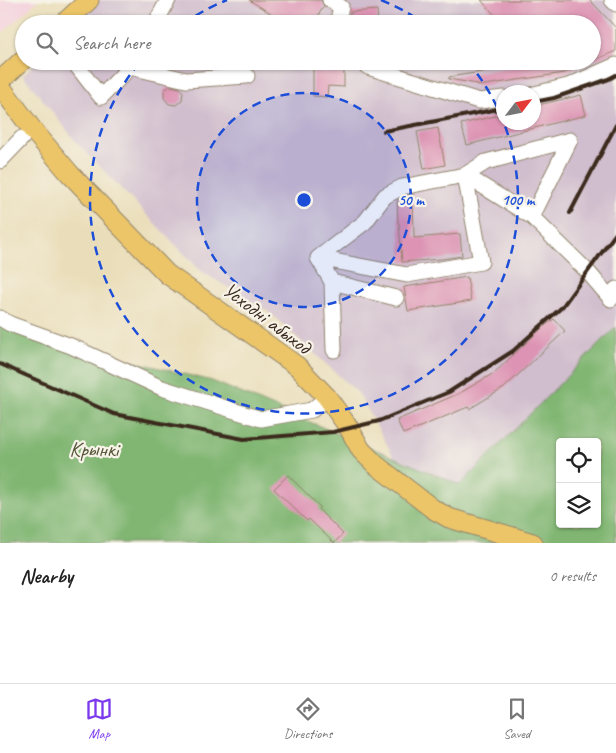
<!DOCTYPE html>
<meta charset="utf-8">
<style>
body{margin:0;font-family:Caveat,sans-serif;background:#f2f2f2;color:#222}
.controls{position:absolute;right:15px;bottom:15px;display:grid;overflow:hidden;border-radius:5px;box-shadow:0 1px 4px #0004}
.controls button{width:45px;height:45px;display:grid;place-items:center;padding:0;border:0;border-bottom:1px solid #e0e0e0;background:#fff;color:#222;font:25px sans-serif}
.compass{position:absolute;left:496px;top:85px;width:45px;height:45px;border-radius:50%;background:#fff;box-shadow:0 1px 4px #0004;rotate:58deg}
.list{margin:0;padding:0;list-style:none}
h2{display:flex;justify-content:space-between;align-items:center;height:65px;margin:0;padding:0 20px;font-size:21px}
h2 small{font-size:16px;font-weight:400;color:#767676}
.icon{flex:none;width:28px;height:28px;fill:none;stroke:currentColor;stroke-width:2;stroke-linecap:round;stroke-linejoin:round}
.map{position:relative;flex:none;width:616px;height:543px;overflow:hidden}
.search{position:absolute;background:#fff;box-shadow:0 1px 4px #0004;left:15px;right:15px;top:15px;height:55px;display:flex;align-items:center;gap:12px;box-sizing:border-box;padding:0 18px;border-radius:28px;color:#767676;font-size:19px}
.sheet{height:140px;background:#fff}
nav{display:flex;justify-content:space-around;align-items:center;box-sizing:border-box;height:70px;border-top:1px solid #e0e0e0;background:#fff;font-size:14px;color:#767676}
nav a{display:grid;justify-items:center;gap:2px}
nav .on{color:#7c3aed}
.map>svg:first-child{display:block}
.built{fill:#f4cfdd}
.industrial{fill:#d0bdcd;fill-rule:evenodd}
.forest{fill:#80b672;stroke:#5e7048;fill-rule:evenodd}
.building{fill:#dd94b4}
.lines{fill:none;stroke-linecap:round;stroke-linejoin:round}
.minor-casing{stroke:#92846c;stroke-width:17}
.major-casing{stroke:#92846c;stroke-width:21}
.minor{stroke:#fff;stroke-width:15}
.major{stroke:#ecc569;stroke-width:19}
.rail{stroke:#3b2a1e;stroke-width:4}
.ring{fill:none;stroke:#1d4ed8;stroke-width:2.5;stroke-dasharray:9 6}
.labels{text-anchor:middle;stroke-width:4.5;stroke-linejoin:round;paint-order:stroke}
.street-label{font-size:21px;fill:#3b2a1e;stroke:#f7f3e8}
.park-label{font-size:21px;fill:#545538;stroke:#f7f3e8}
.centre{fill:#1d4ed8;stroke:#f7f3e8;stroke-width:2.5}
.ring-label{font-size:15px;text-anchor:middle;font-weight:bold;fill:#1d4ed8;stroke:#f7f3e8;stroke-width:4.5;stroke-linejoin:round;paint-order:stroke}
</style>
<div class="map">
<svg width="616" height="543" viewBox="0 0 616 543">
<rect width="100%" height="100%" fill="#f7f3e8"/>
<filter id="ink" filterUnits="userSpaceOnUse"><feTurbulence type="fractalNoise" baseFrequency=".02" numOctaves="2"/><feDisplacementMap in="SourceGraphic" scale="10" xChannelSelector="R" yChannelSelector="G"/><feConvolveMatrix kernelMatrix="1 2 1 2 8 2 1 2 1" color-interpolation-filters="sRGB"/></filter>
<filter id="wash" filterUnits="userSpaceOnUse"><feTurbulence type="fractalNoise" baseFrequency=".0096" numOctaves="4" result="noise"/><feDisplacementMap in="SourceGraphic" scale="20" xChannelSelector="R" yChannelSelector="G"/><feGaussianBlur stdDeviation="1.12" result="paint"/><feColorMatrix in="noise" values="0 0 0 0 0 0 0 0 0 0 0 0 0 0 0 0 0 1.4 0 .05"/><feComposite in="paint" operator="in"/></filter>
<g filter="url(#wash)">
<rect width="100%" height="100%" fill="#eadeba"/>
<path class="built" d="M0,0H38L0,35Z"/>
<path class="industrial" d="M98,0H616V327L460,485L394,457L359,394L269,312L201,271L78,144L23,75L37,61H592V24H74ZM504,92H534V122H504Z"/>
<path class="forest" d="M0,321L71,346L212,381L460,485L616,327V543H0ZM560,442H597V524H560Z"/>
<g id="blocks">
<path class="building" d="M249,0H321L324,6L313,24H288Z
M481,0H590L616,28V51L592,61V24H503Z
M377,10L378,24H351L350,12Z
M553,61H591L564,73L478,86L477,84L449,79V77Z
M313,62H344V87L328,86L327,97L313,96Z
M170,86L180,88L183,92L182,100L176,105L169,104L164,98V90Z
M581,95L586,115L467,145L461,124L504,114V122H534V106Z
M438,128L445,165L424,169L417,132Z
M413,194L414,238L460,234L462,256L442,259L402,262L399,223H398L397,200L405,196Z
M467,277L471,301L408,311L404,287Z
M554,319L565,331L504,388L469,409L468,407L403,434L397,420L460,393L494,373L542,328Z
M288,475L320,507L318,509L343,534L334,543L309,519L307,521L274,489Z"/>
</g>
</g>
<g filter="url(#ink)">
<use href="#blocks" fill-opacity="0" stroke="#92846c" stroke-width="1"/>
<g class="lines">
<defs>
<path id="minor" d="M330,0L341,7L337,24
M612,0L616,4
M155,24L168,0
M73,61L101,97L130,67L133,61
M359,61L368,67L479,101L504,98
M130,67L186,80L247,76
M534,94L568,86L616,65
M0,161L22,138
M532,217L588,272L611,299L616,289
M318,258L365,222L385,196L402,187L465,175L486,162L570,140L532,217L465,175
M332,282L396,298
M0,318L10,324L71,346L162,388L261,419L312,410L327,397
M334,350L332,282L318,258L407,275L481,262L465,175"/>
<path id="major" d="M63,24L89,0
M0,81L24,59
M0,86L32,129L70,174L167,274L218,310L297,366L327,397L349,428L361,450L376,465L433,509L449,518L533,543"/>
</defs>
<use href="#minor" class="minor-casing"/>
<use href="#major" class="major-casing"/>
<use href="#minor" class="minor"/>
<use href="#major" class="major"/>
<path class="rail" d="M534,102L554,98L609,79L616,75
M384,131L504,108
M570,213L616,125
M0,364L114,414L244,439L333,432L379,421L449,392L513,351L562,307L616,233"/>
</g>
</g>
<circle cx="304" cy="200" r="107" fill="#1d4ed8" fill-opacity=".12"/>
<g class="ring">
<circle cx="304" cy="200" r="107"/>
<path d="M183 24A214 214 0 0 1 227 0M381 0A214 214 0 0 1 425 24M468 62A214 214 0 1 1 140 62"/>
</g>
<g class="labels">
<g class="street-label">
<text transform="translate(267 318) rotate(37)" y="7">Усходні абыход</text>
</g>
<g class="park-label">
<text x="94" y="456">Крынкі</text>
</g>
</g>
<circle cx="304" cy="200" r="8" class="centre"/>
<g class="ring-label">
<text x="411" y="205">50 m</text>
<text x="518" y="205">100 m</text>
</g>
</svg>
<div class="controls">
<button><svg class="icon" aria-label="locate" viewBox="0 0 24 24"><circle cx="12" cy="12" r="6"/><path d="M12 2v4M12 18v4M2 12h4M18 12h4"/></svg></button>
<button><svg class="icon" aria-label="layers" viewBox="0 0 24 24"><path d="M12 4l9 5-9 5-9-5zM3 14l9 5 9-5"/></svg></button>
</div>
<svg class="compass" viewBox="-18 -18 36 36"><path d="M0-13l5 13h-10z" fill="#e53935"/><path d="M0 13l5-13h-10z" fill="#767676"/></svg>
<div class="search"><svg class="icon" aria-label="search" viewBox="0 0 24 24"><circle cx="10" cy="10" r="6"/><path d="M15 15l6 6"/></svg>Search here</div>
</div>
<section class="sheet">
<h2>Nearby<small>0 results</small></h2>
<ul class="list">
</ul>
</section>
<nav>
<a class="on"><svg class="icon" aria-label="map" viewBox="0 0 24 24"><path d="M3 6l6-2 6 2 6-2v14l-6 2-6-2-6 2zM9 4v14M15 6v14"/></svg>Map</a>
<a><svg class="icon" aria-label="directions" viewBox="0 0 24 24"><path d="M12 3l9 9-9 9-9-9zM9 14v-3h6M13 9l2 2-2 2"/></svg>Directions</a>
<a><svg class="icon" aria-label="saved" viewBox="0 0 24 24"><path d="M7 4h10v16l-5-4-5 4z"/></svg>Saved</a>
</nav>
